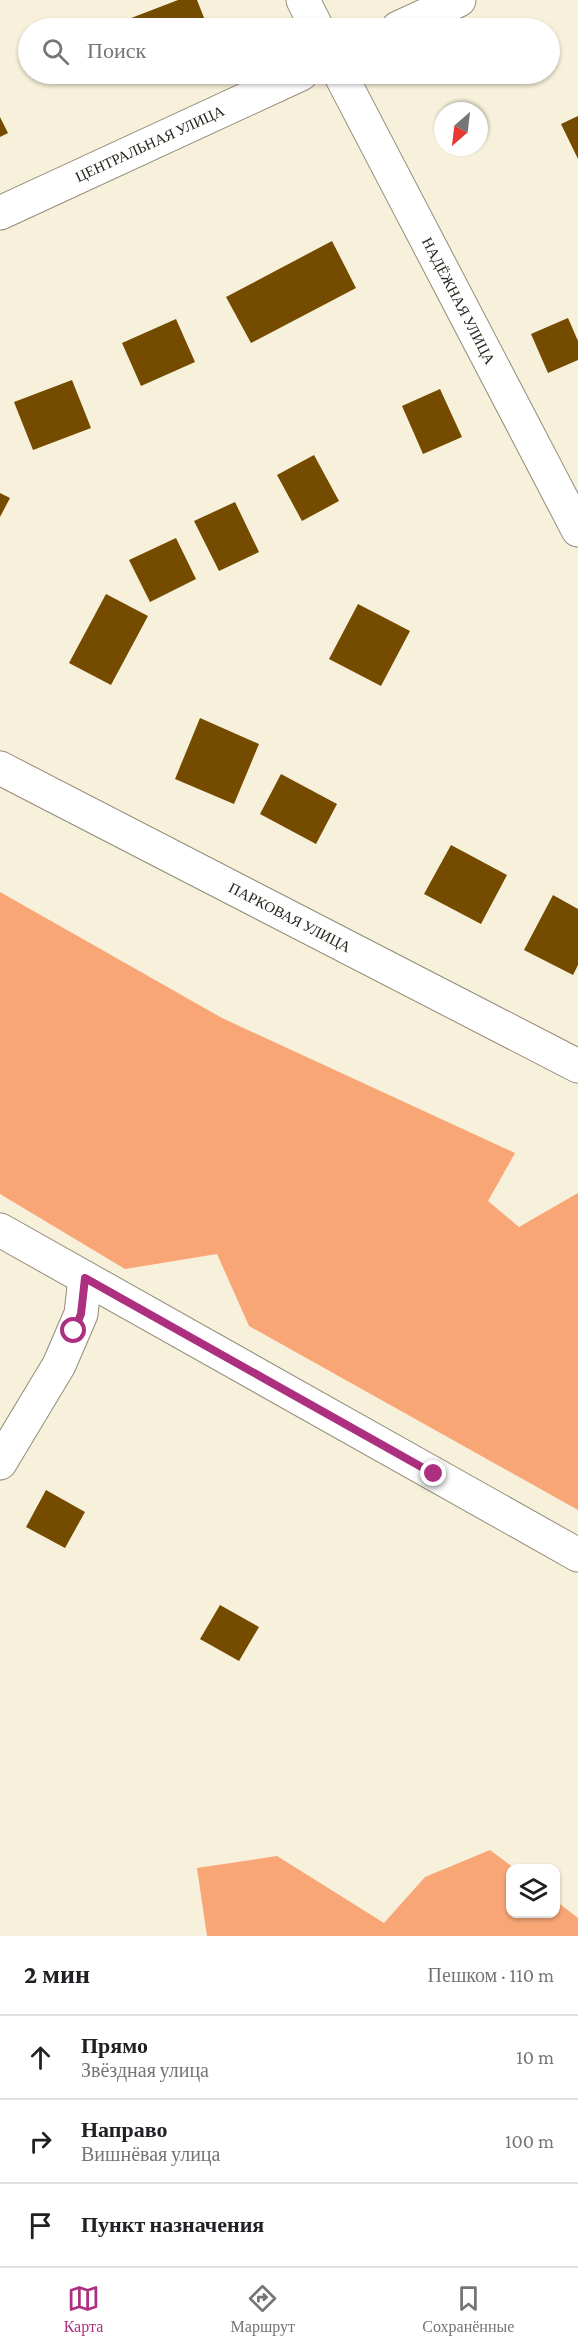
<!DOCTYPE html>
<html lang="ru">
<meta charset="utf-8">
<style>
body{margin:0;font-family:"Crimson Pro",serif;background:#f2f2f2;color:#202124}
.controls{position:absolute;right:18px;bottom:18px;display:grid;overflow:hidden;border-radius:12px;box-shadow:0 2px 4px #0004}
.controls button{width:54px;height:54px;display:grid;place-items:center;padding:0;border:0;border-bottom:2px solid #e0e0e0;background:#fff;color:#202124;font:30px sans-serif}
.compass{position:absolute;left:434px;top:102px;width:54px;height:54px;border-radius:50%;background:#fff;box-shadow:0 2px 4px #0004;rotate:208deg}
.stop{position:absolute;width:18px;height:18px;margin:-14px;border:4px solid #ad3080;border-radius:50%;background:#fff}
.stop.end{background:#ad3080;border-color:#fff;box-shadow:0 2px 6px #0008}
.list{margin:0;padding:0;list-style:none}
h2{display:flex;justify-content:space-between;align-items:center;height:78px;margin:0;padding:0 24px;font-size:26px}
h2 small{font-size:20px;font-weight:400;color:#757577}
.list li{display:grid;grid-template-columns:39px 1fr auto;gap:18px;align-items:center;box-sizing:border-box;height:84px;padding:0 24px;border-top:2px solid #e0e0e0}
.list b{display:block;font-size:22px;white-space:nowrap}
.list p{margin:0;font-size:20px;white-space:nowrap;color:#757577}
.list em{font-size:20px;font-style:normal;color:#757577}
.icon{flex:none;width:33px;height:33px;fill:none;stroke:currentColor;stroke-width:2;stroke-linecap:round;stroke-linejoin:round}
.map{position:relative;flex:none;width:578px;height:1936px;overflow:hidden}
.search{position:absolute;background:#fff;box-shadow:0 2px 4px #0004;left:18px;right:18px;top:18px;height:66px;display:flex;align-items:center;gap:15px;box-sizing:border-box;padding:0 21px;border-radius:33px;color:#757577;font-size:22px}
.sheet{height:330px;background:#fff}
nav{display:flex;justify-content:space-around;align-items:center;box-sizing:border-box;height:84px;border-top:2px solid #e0e0e0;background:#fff;font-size:16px;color:#757577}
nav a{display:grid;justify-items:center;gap:3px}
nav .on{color:#ad3080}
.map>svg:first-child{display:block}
.green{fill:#f8a676}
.building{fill:#754b00}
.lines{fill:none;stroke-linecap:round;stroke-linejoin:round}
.minor-casing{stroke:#928c78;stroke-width:35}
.minor{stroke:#fff;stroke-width:33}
.route{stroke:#ad3080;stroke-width:8}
.labels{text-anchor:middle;stroke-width:6;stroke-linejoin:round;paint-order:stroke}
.street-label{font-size:15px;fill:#28261e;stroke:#f7f0da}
</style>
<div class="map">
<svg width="578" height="1936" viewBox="0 0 578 1936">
<rect width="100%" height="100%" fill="#f7f0da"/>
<path class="green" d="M0,892L222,1018L515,1153L488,1201L519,1227L578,1193V1510L249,1326L217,1254L125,1269L0,1194Z
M490,1850L514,1868H510V1914H556V1901L578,1918V1936H207L197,1868L277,1856L384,1923L425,1877Z"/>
<path class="building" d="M178,0H197L208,28H129L126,20Z
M578,116V159L561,124Z
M0,117L8,133L0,137Z
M332,241L356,288L251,343L226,297Z
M568,318L578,341V360L548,373L531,334Z
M176,319L195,362L141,386L122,343Z
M72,380L91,428L33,450L14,402Z
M440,389L462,437L423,454L402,406Z
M314,455L339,501L302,521L277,475Z
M0,493L10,498L0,517Z
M235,502L259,552L219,571L194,521Z
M176,538L196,579L150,602L129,560Z
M106,594L148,616L111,685L69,663Z
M358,604L410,631L381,686L329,659Z
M200,718L259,744L234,804L175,779Z
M281,774L337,804L316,844L260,814Z
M451,845L507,875L481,924L424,894Z
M553,895L578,909V965L573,975L524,950Z
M46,1490L85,1512L65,1548L26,1527Z
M220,1605L259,1627L239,1661L200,1639Z"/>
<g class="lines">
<defs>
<g id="minor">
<path d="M303,0L317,28"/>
<path d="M398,28L459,0"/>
<path id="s1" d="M340,74L578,530"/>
<path id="s2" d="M0,213L301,74"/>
<path id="s3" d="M0,768L578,1066"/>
<path d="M0,1230L578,1555"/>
<path d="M0,1463L59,1365L81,1314L85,1278"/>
</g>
</defs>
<use href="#minor" class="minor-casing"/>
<use href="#minor" class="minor"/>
</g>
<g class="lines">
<path class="route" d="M74,1331L81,1314L85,1278L434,1474"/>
</g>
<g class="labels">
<g class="street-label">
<text dy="5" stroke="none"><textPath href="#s2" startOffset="165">ЦЕНТРАЛЬНАЯ УЛИЦА</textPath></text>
<text dy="5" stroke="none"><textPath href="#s1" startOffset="256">НАДЁЖНАЯ УЛИЦА</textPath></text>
<text dy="5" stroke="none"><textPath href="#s3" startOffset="326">ПАРКОВАЯ УЛИЦА</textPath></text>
</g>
</g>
</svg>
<div class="controls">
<button><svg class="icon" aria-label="layers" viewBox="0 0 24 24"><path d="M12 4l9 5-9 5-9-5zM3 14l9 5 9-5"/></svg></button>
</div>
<svg class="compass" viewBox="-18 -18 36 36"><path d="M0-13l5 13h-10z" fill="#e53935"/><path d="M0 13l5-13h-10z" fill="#757577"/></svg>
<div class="stop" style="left:74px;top:1331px"></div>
<div class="stop end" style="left:434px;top:1474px"></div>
<div class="search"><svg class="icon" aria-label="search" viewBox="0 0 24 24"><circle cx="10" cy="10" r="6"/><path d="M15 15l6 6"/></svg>Поиск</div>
</div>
<section class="sheet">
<h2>2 мин<small>Пешком · 110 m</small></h2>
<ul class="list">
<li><svg class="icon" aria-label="ahead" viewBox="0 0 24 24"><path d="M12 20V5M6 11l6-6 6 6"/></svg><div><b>Прямо</b><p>Звёздная улица</p></div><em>10 m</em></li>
<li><svg class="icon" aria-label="right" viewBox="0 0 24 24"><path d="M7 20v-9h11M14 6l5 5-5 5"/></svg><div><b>Направо</b><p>Вишнёвая улица</p></div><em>100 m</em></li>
<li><svg class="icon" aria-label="arrive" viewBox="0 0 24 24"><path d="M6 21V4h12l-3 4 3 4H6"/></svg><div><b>Пункт назначения</b></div></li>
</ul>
</section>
<nav>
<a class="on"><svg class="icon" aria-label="map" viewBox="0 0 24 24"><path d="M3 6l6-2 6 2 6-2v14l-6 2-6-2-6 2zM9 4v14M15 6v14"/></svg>Карта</a>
<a><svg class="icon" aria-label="directions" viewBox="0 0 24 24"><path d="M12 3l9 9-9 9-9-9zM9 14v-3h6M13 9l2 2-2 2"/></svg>Маршрут</a>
<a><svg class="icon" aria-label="saved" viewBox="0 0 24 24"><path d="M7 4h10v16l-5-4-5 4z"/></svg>Сохранённые</a>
</nav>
